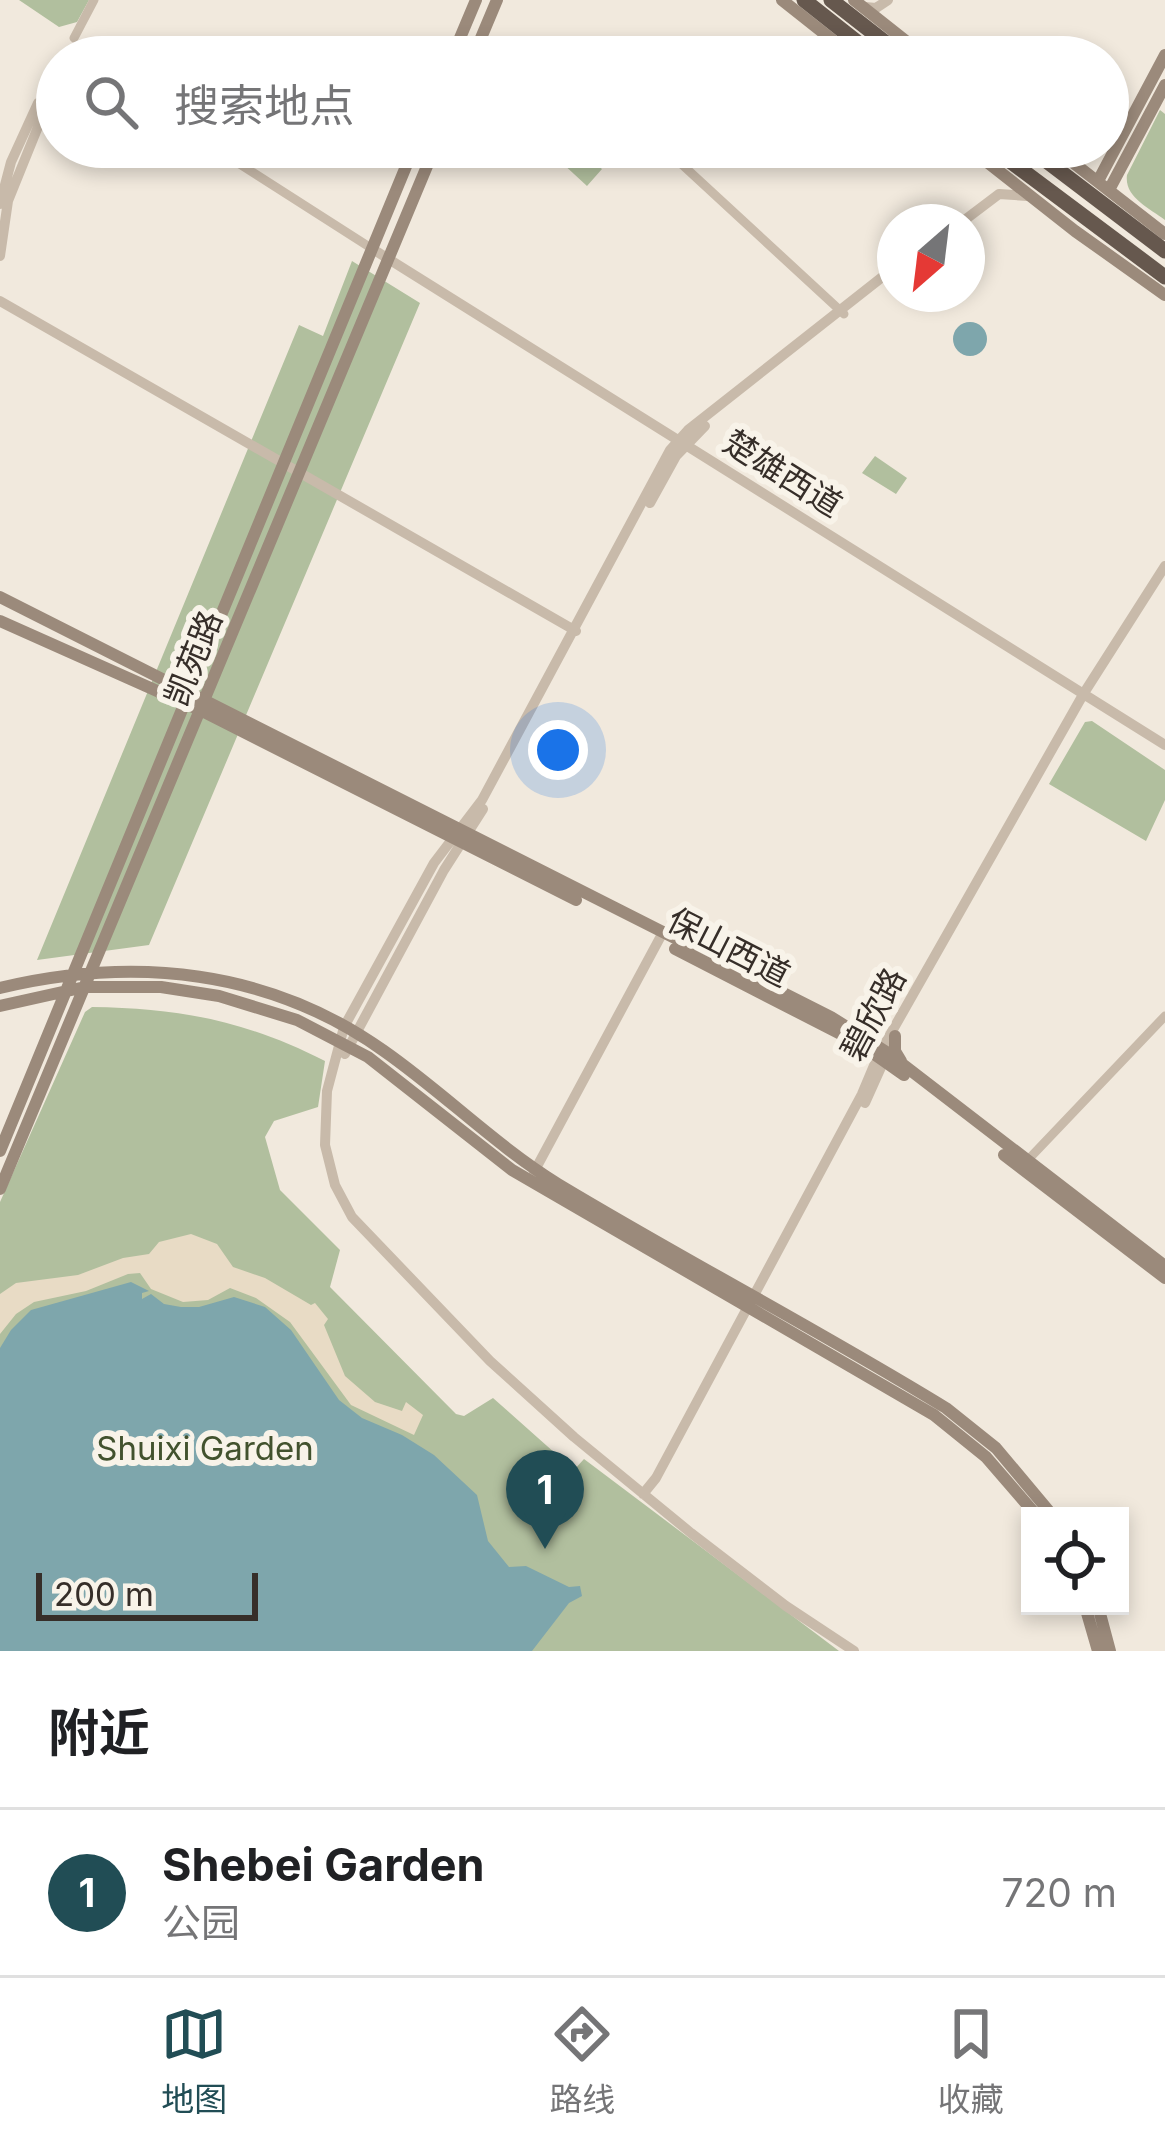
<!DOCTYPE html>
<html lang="zh">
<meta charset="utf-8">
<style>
body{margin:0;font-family:Inter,"Noto Sans SC",sans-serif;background:#f6f6f6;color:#202124}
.controls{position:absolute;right:36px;bottom:36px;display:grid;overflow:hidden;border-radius:0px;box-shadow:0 6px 18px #0003}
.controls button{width:108px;height:108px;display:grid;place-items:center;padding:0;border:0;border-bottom:3px solid #e0e0e0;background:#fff;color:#202124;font:60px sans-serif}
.compass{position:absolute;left:877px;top:204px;width:108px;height:108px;border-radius:50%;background:#fff;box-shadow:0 6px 18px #0003;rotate:208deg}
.scale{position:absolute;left:36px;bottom:30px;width:222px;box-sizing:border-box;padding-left:12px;border:6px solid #362e29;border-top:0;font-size:33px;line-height:42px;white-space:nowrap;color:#362e29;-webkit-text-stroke:9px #f8f3e9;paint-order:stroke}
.you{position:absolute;left:558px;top:750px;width:42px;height:42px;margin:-30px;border:9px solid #fff;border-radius:50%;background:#1a73e8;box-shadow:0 0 0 18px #1a73e833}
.badge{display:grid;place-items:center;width:78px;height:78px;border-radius:50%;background:#214d55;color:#fff;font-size:39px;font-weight:700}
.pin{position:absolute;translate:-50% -99px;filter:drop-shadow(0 3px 6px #0008)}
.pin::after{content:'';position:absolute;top:63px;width:42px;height:36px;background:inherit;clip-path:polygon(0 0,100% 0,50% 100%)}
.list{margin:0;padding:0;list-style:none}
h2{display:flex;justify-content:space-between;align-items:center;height:156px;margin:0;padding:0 48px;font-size:51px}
h2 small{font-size:39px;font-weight:400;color:#757577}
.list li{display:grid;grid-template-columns:78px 1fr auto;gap:36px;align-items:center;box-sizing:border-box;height:168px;padding:0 48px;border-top:3px solid #e0e0e0}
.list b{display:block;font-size:45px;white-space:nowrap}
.list p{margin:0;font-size:39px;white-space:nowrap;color:#757577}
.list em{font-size:39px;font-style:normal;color:#757577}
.icon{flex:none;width:66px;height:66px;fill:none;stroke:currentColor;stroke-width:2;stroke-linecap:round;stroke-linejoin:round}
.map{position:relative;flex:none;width:1165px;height:1651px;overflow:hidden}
.search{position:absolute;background:#fff;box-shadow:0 6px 18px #0003;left:36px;right:36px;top:36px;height:132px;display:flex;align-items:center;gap:30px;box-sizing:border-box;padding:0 42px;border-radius:66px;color:#757577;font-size:45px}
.sheet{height:324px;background:#fff}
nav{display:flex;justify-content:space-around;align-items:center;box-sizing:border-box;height:168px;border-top:3px solid #e0e0e0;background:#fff;font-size:33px;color:#757577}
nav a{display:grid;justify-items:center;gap:6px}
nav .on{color:#214d55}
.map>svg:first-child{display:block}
.green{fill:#b1bf9e}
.plaza{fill:#e8dbc5}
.water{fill:#7ea6ac}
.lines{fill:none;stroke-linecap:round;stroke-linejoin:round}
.minor{stroke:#c8baaa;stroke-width:9}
.tertiary{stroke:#c8baaa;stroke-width:10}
.secondary{stroke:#9b8a7b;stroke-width:12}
.trunk{stroke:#66584e;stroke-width:15}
.labels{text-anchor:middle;stroke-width:12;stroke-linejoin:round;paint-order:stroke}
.street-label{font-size:33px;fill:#362e29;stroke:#f8f3e9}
.park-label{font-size:33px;fill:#42522e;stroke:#f8f3e9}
</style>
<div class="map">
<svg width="1165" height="1651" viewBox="0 0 1165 1651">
<rect width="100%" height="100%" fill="#f1e9dd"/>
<path class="green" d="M19,0H89L77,22L59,27Z
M1160,110L1165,114V220C1149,208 1124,197 1127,175Z
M575,147L602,169L587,186L561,162Z
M352,261L420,303L149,945L37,960L299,325L323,336Z
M875,456L907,478L896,494L862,473Z
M1092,721L1165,770V800L1146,841L1049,784L1085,722Z
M92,1007C179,1008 247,1021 325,1061L318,1107L274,1121L265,1137L280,1190L340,1250L330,1287L456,1414L464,1416L493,1398L574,1470L584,1459L839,1651H0V1202L85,1012Z"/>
<path class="plaza" d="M191,1234L217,1244L233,1267L265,1278L311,1305L315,1303L328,1319L324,1325L345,1376L375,1402L402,1411L406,1402L423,1415L414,1435L351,1405L290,1322L256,1298L230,1288L208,1300L183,1302L151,1289L140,1273L128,1274L86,1291L34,1302L16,1314L0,1334V1294L16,1283L78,1275L123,1258L149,1254L159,1242Z"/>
<path class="water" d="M953 339a17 17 0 1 1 34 0a17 17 0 1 1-34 0Z
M131,1282L149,1291L142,1293V1299L151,1294L164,1304L181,1307H199L234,1297L265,1307L291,1330L339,1400L362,1418L402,1435L434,1455L477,1495L488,1541L509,1567L526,1566L569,1587L580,1586L582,1596L569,1603L532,1651H0V1348L11,1330L31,1310Z"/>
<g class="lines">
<path class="minor" d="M74,38L94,0
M480,40L521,57
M213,147L371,248
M663,147L844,314
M1024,1164L1165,1016"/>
<path class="tertiary" d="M865,7L876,8L888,0
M0,204L11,162L38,103L46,107L8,201L0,256
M962,222L999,194L1027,196
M371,248L1165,745
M0,301L576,631
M650,503L676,456L705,426
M345,1054L444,870L483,809
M865,1103L887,1054
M534,1172L662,934
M643,1494L656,1478L862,1094L878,1056L1084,693L1165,566
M854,1651L786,1606L691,1533L574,1437L490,1361L352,1217L335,1185L325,1145L327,1091L344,1027L434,863L482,800L670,450L688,430L895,267"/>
<path class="secondary" d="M782,0L854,57
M854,0L926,57
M452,57L476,0
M473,57L497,0
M968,147L1075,231L1165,295
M1053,147L1165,234
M1098,181L1165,55
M1109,190L1165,85
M0,597L831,1017L888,1053L1165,1266
M0,621L202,711L576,900
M675,949L860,1044L904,1075
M0,988C134,956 269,969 384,1051C444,1093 495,1145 558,1184C686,1261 819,1330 946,1408L996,1448L1053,1516
M0,1006L85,987H161L219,996L297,1020L368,1057L512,1170L934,1415L986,1457L1037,1516
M895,1036V1051L901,1061
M0,1151L414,147
M1004,1155L1165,1278
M0,1189L435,147
M1085,1606L1098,1651
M1098,1606L1110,1651"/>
<path class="trunk" d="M804,0L876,57
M831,0L904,57
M991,147L1165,277
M1028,147L1165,251"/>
</g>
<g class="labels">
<g class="street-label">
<text transform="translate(783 473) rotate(32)" y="12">楚雄西道</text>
<text transform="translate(193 658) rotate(-68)" y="12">凯苑路</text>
<text transform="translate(729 947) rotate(27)" y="12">保山西道</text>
<text transform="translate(873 1014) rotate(-62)" y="12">碧欣路</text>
</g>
<g class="park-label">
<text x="205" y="1460">Shuixi Garden</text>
</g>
</g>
</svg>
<div class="controls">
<button><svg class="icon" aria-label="locate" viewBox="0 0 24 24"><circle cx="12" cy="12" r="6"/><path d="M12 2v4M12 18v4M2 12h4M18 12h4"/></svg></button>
</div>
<svg class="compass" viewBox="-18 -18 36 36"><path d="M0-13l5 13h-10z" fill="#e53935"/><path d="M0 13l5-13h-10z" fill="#757577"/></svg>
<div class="scale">200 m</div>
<div class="you"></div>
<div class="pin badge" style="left:545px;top:1549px">1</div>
<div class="search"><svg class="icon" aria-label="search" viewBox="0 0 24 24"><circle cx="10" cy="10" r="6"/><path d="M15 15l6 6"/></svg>搜索地点</div>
</div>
<section class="sheet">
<h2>附近<small></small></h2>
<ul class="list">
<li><span class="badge">1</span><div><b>Shebei Garden</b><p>公园</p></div><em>720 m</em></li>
</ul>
</section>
<nav>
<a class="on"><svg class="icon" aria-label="map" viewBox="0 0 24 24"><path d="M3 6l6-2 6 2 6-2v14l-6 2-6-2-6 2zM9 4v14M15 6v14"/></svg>地图</a>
<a><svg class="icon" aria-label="directions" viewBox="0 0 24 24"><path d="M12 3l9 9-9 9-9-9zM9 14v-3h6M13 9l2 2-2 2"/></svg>路线</a>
<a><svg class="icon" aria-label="saved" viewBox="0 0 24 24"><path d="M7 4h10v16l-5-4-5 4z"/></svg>收藏</a>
</nav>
